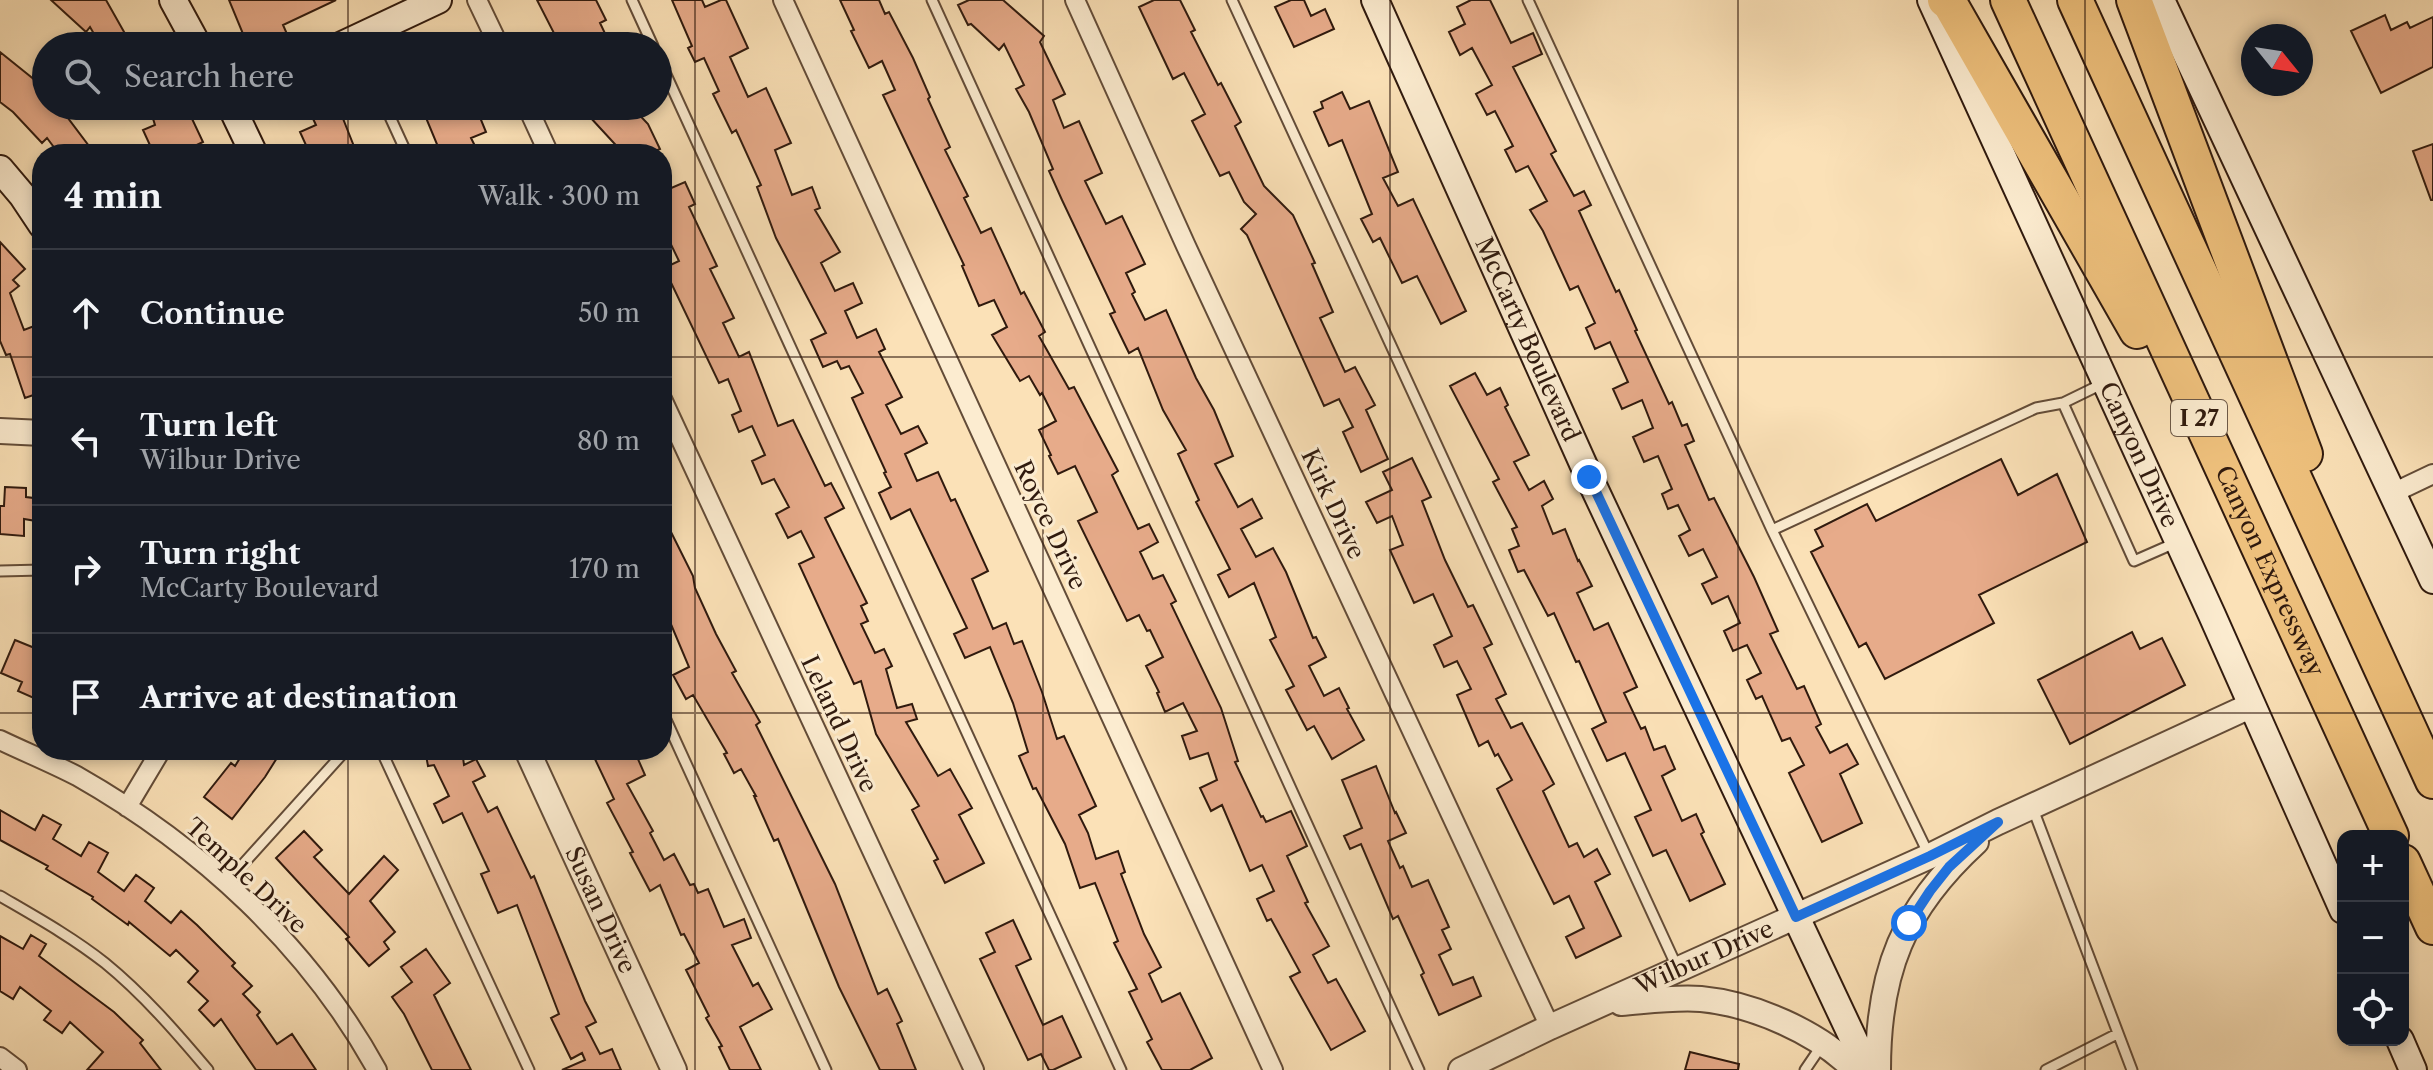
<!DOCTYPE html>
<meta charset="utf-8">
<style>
body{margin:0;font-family:"Libre Caslon Text",serif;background:#20242c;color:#f1f3f6}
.controls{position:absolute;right:24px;bottom:24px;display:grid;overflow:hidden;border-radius:16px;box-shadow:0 4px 12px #0003}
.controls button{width:72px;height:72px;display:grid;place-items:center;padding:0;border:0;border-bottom:2px solid #363941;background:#171b24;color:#f1f3f6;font:40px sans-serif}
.compass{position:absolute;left:2241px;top:24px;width:72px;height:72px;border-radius:50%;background:#171b24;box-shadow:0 4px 12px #0003;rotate:120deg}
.stop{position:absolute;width:24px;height:24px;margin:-18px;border:6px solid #1a73e8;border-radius:50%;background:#fff}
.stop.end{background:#1a73e8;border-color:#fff;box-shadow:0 2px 8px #0008}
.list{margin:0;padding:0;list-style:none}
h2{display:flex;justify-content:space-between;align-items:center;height:104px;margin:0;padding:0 32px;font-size:34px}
h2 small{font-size:26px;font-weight:400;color:#9ea1a6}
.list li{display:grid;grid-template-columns:52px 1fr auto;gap:24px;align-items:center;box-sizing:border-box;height:128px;padding:0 32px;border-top:2px solid #363941}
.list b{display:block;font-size:30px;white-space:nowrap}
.list p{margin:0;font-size:26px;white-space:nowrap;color:#9ea1a6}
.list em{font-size:26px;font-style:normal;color:#9ea1a6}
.icon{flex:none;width:44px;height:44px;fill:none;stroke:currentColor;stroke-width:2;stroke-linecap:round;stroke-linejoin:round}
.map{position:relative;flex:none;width:2433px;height:1070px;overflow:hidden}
.search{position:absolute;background:#171b24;box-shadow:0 4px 12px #0003;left:32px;top:32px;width:640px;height:88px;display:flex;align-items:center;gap:20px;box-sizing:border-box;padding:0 28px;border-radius:44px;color:#9ea1a6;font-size:30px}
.panel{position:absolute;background:#171b24;box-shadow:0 4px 12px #0003;left:32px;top:144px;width:640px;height:616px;border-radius:32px}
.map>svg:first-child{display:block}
.building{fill:#e7ab8a;stroke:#301a0e;stroke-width:2}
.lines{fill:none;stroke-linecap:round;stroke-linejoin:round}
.service-casing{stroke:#634c38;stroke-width:13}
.minor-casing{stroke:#634c38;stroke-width:22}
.tertiary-casing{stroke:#634c38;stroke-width:28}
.secondary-casing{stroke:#301a0e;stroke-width:30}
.motorway-casing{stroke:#301a0e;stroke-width:38}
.service{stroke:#fcecd0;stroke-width:9}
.minor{stroke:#fcecd0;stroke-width:18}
.tertiary{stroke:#fcecd0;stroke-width:24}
.secondary{stroke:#fcecd0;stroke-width:26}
.motorway{stroke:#eec07c;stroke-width:34}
.route{stroke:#1a73e8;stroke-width:10}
.grid{fill:none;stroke:#301a0e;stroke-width:2;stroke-opacity:0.55}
.labels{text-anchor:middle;stroke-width:6;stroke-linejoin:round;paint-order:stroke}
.shield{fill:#fcecd0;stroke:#6d5948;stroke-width:2}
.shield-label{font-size:22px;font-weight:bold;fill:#301a0e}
.street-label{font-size:24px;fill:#301a0e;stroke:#fcecd0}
</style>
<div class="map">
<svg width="2433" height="1070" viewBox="0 0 2433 1070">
<rect width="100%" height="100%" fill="#fbe1b7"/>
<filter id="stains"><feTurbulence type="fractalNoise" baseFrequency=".0025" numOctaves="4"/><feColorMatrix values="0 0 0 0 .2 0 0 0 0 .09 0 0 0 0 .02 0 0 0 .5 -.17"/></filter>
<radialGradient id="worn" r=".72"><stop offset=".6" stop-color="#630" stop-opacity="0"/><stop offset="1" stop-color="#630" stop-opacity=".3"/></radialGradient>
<path class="building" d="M51,0H106L132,46H101L90,27L86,32Z
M229,0H336L283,25L287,34L257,46H248Z
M537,0H596L606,20L600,23L611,46H579L574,36L559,43Z
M672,0H702L705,7L721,0H726L748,48L730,57L748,97L766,88L791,143L775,150L792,195L812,187L820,208L815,210L840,252L821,263L835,291L853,283L862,303L845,311L857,338L876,329L885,349L879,352L902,397L886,405L901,434L918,426L927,443L905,454L917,481L938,472L951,501L955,499L988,571L972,579L993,629L1006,623L1014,644L1022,641L1042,692L1057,739L1064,736L1096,806L1079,815L1088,833L1096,859L1118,851L1125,872L1121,874L1144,934L1161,967L1149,974L1162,1002L1180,993L1212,1058L1190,1070H1162L1147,1042L1152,1039L1129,992L1137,989L1114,943L1118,941L1095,883L1080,888L1065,844L1036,788L1033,789L1019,756L1028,752L1013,703L990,647L965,658L954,634L967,628L910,509L891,519L879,493L891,487L884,473L886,472L852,398L863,393L849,366L841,369L837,361L823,367L811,340L826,333L776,238L757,187L761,185L736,130L732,133L713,94L719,91L704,58L695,62L688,48L692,46Z
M840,0H879L885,14L889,12L913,58L930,97L928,99L950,147L945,150L968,196L964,198L981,233L991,228L1021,294L1024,292L1045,332L1039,336L1069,389L1074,387L1118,471L1112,475L1138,529L1149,524L1158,542L1140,552L1153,579L1163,575L1176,601L1171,604L1221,708L1238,761L1235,762L1261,817L1263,816L1266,822L1291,811L1307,846L1287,856L1308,902L1305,903L1329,946L1313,955L1328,983L1336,979L1365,1031L1331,1050L1290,977L1300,972L1271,919L1267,921L1257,899L1274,891L1262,865L1250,871L1222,805L1211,811L1200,788L1217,780L1208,753L1190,759L1182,736L1197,731L1183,703L1165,712L1157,693L1159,692L1146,666L1163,657L1150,630L1147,631L1139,615L1127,621L1078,521L1097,512L1075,466L1058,474L1049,456L1051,455L1039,430L1056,421L1042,393L1040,395L1029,376L1020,381L992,335L1007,327L994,300L979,306L962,266L964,265L883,95L895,90L882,61L869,68L851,31L854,30Z
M969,0H1003L1044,36L1040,42L1065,94L1053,100L1064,128L1079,121L1102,173L1085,181L1106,224L1122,216L1145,264L1126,273L1135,292L1132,294L1145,320L1166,310L1196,378L1214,410L1233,456L1215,464L1238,507L1252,499L1262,518L1241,529L1256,557L1273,548L1286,572L1313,638L1316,637L1326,657L1309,666L1324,696L1339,688L1349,708L1347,709L1364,740L1332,759L1314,726L1307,730L1286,690L1294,686L1270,640L1276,637L1254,583L1229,597L1218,575L1230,569L1196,502L1199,500L1178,454L1186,450L1163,410L1138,348L1129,353L1110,314L1115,312L1062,200L1049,171L1053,169L1029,112L1016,89L1024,85L1004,44L999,50L971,24L968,25L958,5Z
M1154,0H1180L1195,30L1191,32L1218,85L1221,83L1241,122L1235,126L1264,186L1293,215L1315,263L1312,264L1333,312L1320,318L1345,372L1355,367L1375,405L1366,410L1388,459L1361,472L1343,432L1353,427L1339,399L1324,406L1247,235L1241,229L1256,214L1244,202L1229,172L1220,176L1192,121L1205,114L1184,73L1173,79L1139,7Z
M1291,0H1304L1311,16L1325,9L1334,29L1294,47L1275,7Z
M1471,0H1490L1511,43L1533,33L1542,54L1513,67L1556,151L1551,154L1574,196L1584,191L1591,205L1579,211L1616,292L1619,290L1637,330L1635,331L1669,404L1672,402L1682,426L1687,424L1694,441L1685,445L1709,500L1714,498L1754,577L1778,631L1770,634L1797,689L1804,686L1821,724L1816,727L1830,753L1847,744L1858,764L1840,774L1862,823L1822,842L1789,773L1804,765L1790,738L1782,741L1762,696L1756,699L1747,680L1761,673L1747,645L1733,651L1724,631L1740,623L1728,596L1712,604L1702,584L1717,577L1703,549L1689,556L1679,536L1690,530L1678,505L1668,509L1662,494L1672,489L1658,456L1644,462L1633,437L1653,428L1642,400L1622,409L1613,389L1628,382L1610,342L1595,349L1586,328L1595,323L1578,286L1570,290L1543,231L1530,210L1547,201L1528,166L1516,172L1505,150L1513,146L1495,111L1487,115L1476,94L1492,85L1472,48L1460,55L1449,32L1465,24L1457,7Z
M2385,15L2391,30L2407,22L2410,28L2433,17V67L2381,93L2351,31Z
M0,52L46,89V106H81L68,118L95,154H59L47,138L42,143L13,112L0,102Z
M1342,92L1350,109L1369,101L1398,172L1383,178L1398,206L1413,199L1466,311L1441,324L1417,276L1402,283L1380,238L1373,242L1361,219L1372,214L1342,140L1329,146L1314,112L1323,108L1321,102Z
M149,106H186L203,142L178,154H154L143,130L155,125Z
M307,106H338L357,154H310L300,132L316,125Z
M439,106H463L467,114L477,110L486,132L471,138L479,154H441L424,113Z
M600,106H631L648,124L660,149L649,154H624L589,116Z
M2433,144V200H2431L2413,151Z
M685,182L695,204L689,207L717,266L710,269L734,318L723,323L739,357L749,352L778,426L793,420L825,486L831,483L844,508L825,518L867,603L861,606L868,621L861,624L875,653L884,649L892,666L886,669L897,708L912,704L917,719L906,722L938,776L950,769L972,808L959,815L984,863L945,883L934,861L938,859L912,810L919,806L876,734L861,681L854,684L799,564L814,557L801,531L788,538L776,514L789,507L774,479L762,484L752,461L765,455L752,426L739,432L732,415L741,411L728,379L719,383L664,268L679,261L662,226V192Z
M0,242L25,269L13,280L19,286L10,293L24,330L42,323V392L25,398L10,354L6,355L0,341Z
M1475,373L1487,395L1500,388L1508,405L1505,407L1529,455L1514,462L1529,490L1544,481L1553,499L1542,506L1553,534L1565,529L1578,561L1579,560L1592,586L1577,593L1594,630L1608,623L1637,687L1624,693L1641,729L1645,727L1654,750L1665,746L1675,769L1662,776L1682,821L1696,814L1704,832L1701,834L1725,884L1690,901L1666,850L1653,856L1635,817L1651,810L1625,753L1607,761L1592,729L1606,722L1579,661L1576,662L1554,613L1548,616L1524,570L1518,572L1509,550L1519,546L1512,529L1517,527L1493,482L1499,479L1450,386Z
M1412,458L1431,497L1422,501L1445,560L1468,607L1473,605L1492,644L1484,648L1506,694L1496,699L1511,728L1522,723L1554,784L1543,791L1569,847L1577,843L1584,857L1597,849L1610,874L1595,882L1621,936L1576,958L1566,937L1584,928L1569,896L1554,904L1497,789L1512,780L1498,754L1495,756L1488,741L1479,746L1457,695L1471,689L1457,661L1444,667L1434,645L1452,636L1433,594L1414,603L1390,550L1403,545L1392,516L1377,523L1366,502L1392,490L1383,472Z
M2001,459L2018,495L2057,474L2087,542L1979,595L1994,623L1885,679L1866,643L1859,647L1811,552L1823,546L1815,530L1867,504L1876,521Z
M5,487L26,488V497L42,499V522L24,519V536L0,534V506H4Z
M662,514L693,576L695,588L716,634L736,671L732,673L760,722L756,725L835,884L878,994L887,989L902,1021L897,1024L916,1070H880L839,987L778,839L774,841L754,796H756L741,769L734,773L724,754L727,753L693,695L686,699L673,675L689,667L662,603L668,601L662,588Z
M2132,632L2140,649L2162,638L2185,685L2070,744L2038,680Z
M15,640L42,651V685L36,699L18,691L22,682L1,673Z
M245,750H282L265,777L232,819L204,797L231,763L235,766Z
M425,750H462L464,765L476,759L485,776L473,782L488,812L497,807L531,878L534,876L585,1001L596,1022L586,1027L600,1054L612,1049L621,1070H562L585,1060L582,1053L571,1059L551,1018L559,1014L517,905L498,913L481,874L489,871L462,813L443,823L434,804L449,796L434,765L428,766Z
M608,750H634L645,775L627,784L653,831L650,833L664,860L674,854L690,885L694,884L698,893L708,889L724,927L744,919L751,938L732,945L753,986L758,983L772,1009L740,1027L761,1070H730L719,1047L722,1046L706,1018L709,1016L686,970L699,963L684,934L681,935L660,885L650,891L630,853L633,852L607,803L614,799L594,757Z
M1376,766L1395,813L1396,812L1406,833L1388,841L1400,868L1403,866L1412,887L1428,880L1449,927L1442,930L1451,949L1439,955L1453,985L1473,977L1481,996L1439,1015L1421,975L1424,973L1398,916L1393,919L1361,844L1350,849L1344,836L1362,828L1342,780Z
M0,810L35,830L43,815L61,825L53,839L81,856L89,842L108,853L98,872L124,891L136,875L154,888L145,901L171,923L181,911L197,925L235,963L232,966L252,986L243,994L260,1012L257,1015L277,1044L292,1034L316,1070H256L221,1019L214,1026L199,1010L208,1001L188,982L198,971L176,950L170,956L129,922L128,925L92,899L93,897L46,869L48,866L0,840Z
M304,831L322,850L314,857L349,894L384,856L398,870L370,901L395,932L384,942L389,949L369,966L346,939L349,937L276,858Z
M1013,920L1031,959L1016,966L1043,1025L1062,1016L1081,1057L1053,1070H1049L1041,1054L1028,1060L980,959L995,952L986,933Z
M31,935L46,944L39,956L114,1012L143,1040L140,1043L161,1070H87L103,1052L70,1022L62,1033L44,1020L51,1011L20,987L13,999L0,991V936L23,949Z
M426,949L450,983L434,995L471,1070H432L404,1014L392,997L412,982L401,967Z
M1690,1052L1739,1064L1738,1070H1685Z"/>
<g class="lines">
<defs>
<path id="service" d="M632,0L653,46
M932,0L1419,1070
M1232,0L1677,967
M1528,0L1772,530L1929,855
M658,57L1121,1070
M385,106L407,154
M2102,384L2063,403L2134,561L2175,543
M1772,530L2036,408L2063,403
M0,571L42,570
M662,711L826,1070
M381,750L529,1070
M2033,809L2132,1070
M226,883L346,750
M0,896C36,917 72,937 105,963C143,994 176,1032 208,1070
M1805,1070L1822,1045
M2046,1070L2117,1034"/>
<path id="minor" d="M477,0L499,46
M783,0L1273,1070
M1075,0L1186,246L1550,1027
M527,106L549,154
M662,399L974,1070
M2393,493L2433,474
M0,740C25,752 52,763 77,776C200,846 308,945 377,1070
M127,807L161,750
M0,1057L17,1070"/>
<g id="tertiary">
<path d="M0,431L42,433"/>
<path id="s1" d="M527,750L674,1070"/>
<path d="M1621,1003C1647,1001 1674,997 1701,999C1753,1004 1818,1032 1855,1070"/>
<path id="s2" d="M1461,1070L1550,1027L1930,856L1998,822L2252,705"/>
<path d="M1878,1070C1878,971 1903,909 1976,842"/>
</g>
<g id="secondary">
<path d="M173,0L198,46"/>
<path id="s3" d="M1375,0L1589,477L1868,1070"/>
<path id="s4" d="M1931,0L2212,615L2343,910"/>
<path d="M2161,0L2433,580"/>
<path d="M340,46L438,0"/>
<path d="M231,106L254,154"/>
<path d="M0,169L22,195L42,225"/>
<path d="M2400,1040L2413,1070"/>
</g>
<g id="motorway">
<path d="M1945,0L1950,4L2137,331"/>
<path id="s5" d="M2008,0L2391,836"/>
<path d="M2075,0L2433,781"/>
<path d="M2134,0L2305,454"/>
<path d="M2403,862L2433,927"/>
</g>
</defs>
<use href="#service" class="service-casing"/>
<use href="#minor" class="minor-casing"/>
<use href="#tertiary" class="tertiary-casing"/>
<use href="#secondary" class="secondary-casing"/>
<use href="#motorway" class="motorway-casing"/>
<use href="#service" class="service"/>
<use href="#minor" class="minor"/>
<use href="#tertiary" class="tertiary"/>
<use href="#secondary" class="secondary"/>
<use href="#motorway" class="motorway"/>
</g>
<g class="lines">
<path class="route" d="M1589,477L1796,917L1930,856L1998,822L1949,867L1930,891L1909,923"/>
</g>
<path class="grid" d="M348,0V46M695,0V1070M1043,0V1070M1390,0V1070M1738,0V1070M2085,0V1070M348,106V154M0,357H42M662,357H2433M0,713H42M662,713H2433M348,750V1070"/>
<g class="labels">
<rect class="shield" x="2171" y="400" width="56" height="36" rx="6"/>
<g class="shield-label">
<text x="2199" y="426">I 27</text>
</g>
<g class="street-label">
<text dy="8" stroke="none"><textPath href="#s3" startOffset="372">McCarty Boulevard</textPath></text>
<text dy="8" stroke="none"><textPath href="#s4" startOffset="500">Canyon Drive</textPath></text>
<text transform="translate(1333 504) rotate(65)" y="8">Kirk Drive</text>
<text transform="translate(1050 525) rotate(65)" y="8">Royce Drive</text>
<text dy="8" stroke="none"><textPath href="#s5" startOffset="628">Canyon Expressway</textPath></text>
<text transform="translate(839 724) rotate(65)" y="8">Leland Drive</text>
<text transform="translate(246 876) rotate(43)" y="8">Temple Drive</text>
<text dy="8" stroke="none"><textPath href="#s1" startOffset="176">Susan Drive</textPath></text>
<text dy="8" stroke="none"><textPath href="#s2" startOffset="268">Wilbur Drive</textPath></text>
</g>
</g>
<rect width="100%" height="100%" filter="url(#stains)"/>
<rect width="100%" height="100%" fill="url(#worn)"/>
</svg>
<div class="controls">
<button>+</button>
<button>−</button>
<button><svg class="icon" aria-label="locate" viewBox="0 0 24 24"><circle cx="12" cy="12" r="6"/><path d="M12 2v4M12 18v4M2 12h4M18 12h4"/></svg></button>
</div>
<svg class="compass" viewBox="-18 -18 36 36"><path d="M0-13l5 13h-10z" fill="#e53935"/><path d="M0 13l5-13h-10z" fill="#9ea1a6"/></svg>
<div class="stop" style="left:1909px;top:923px"></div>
<div class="stop end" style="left:1589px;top:477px"></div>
<div class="search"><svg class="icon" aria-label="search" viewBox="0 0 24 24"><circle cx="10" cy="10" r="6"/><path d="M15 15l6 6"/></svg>Search here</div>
<section class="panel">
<h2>4 min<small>Walk · 300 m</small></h2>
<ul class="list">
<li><svg class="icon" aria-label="ahead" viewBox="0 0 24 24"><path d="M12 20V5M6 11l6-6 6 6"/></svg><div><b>Continue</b></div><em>50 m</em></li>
<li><svg class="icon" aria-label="left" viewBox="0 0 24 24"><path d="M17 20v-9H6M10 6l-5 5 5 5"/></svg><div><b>Turn left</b><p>Wilbur Drive</p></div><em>80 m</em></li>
<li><svg class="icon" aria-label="right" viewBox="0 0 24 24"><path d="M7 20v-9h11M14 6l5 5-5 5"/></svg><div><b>Turn right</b><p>McCarty Boulevard</p></div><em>170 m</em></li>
<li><svg class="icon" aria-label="arrive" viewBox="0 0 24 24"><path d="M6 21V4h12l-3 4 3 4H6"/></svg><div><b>Arrive at destination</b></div></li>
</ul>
</section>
</div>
